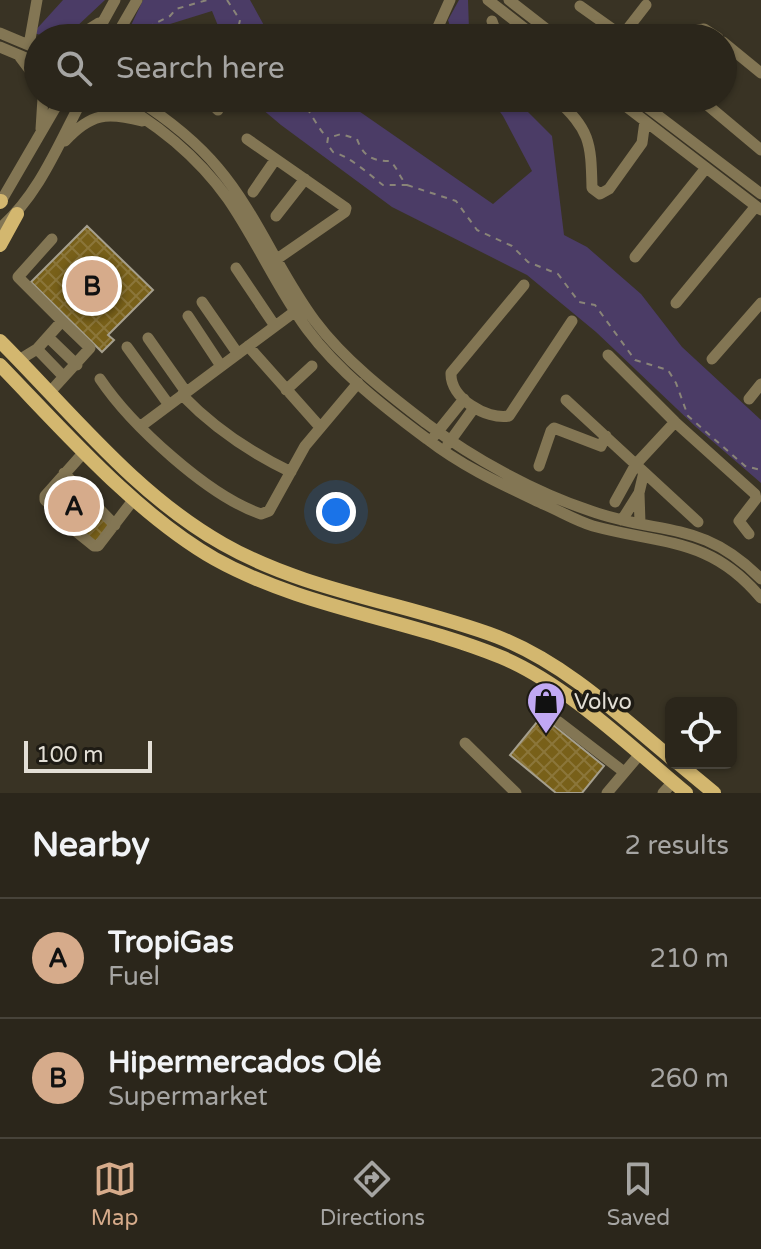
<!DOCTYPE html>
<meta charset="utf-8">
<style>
body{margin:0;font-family:"Varela Round",sans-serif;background:#373228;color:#f1f3f6}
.controls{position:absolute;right:24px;bottom:24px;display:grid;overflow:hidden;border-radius:12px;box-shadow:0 2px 6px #0004}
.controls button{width:72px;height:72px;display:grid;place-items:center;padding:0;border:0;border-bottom:2px solid #47433a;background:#2b261b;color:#f1f3f6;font:40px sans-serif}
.scale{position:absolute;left:24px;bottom:20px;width:128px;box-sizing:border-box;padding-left:8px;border:4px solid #e3dfd6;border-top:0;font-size:22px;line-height:28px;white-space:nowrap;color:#e3dfd6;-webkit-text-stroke:6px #1e1b14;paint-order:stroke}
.you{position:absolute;left:336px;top:512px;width:28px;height:28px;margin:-20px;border:6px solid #fff;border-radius:50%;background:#1a73e8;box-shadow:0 0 0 12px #1a73e833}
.badge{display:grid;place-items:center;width:52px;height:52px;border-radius:50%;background:#d6ab8b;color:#111;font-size:26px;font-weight:700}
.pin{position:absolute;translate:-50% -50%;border:4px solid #fff;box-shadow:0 2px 8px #0006}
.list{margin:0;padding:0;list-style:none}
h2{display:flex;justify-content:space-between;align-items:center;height:104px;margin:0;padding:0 32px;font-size:34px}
h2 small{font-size:26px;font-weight:400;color:#a6a5a3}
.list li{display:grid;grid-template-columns:52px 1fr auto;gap:24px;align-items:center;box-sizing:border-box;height:120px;padding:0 32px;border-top:2px solid #47433a}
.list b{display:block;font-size:30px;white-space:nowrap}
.list p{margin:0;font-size:26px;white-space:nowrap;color:#a6a5a3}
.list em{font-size:26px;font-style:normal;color:#a6a5a3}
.icon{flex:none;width:44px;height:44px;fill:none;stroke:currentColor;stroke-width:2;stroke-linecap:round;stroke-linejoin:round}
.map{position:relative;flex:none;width:761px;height:793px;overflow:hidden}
.search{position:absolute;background:#2b261b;box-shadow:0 2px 6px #0004;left:24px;right:24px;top:24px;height:88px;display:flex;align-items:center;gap:20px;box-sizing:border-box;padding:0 28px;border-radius:44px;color:#a6a5a3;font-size:30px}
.sheet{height:344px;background:#2b261b}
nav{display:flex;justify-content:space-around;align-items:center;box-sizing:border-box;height:112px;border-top:2px solid #47433a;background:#2b261b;font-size:22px;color:#a6a5a3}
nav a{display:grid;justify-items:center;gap:4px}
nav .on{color:#d6ab8b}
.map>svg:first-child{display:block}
.park{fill:#4b3c66}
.building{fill:url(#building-cross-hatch);stroke:#a59f8d;stroke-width:2}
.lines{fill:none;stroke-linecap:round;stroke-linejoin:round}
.path{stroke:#898478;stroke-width:2;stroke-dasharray:6 6;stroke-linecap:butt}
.minor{stroke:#837654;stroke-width:11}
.major{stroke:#d3b76f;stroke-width:14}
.labels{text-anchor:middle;stroke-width:7;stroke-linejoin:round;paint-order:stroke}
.poi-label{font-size:22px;fill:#e3dfd6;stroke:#1e1b14;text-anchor:start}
</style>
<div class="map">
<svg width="761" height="793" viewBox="0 0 761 793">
<defs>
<pattern id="building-cross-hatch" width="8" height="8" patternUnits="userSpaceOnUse" patternTransform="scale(2)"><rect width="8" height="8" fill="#786019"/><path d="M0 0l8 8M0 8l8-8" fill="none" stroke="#8b763a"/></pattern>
</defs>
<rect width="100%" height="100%" fill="#393324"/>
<path class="park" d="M63,0H105L74,29L53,38L33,33Z
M143,0H250L271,38H223L212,11L154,29L150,38H125Z
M459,0H468L469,30L474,38H454L448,20Z
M249,98H340L493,204L532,171L503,116L490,98H514L552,136L564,235L587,247L641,294L682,347L761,420V483L696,427L596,332L527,275L392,207L281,125Z"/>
<path class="building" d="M87,226L153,290L108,335L114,340L102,352L31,282Z
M65,482L111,527L94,543L73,529L67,534L57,524L66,515L49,498Z
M542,716L604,766L582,793H556L510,755Z"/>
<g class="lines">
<path class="path" d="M227,0L240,20L236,38
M142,38L148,27L170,16L176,9L207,0
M300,98C309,109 319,131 328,138L327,144L333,152C349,156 370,175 383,185H407C399,177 398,168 390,161C372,161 363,156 357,139L341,134L328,138
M407,185L456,201L477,230L512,246L528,262L558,274L579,302L595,305L635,360L668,370L676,383L688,416L745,466L761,470"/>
<path class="minor" d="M488,0L537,38
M509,0L558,38
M580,6L625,38
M492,21L498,38
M0,33L38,49
M622,36L646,5
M75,38L99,23
M94,38L115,0
M115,38L137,0
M433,38L450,0
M692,38L698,30L704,29L718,38
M723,42L761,73
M29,45L37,0
M0,47L38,63
M20,57L38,81
M109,98C155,121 198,157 228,199C257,241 277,288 307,329C338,371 385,408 427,439C463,467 503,485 543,504C560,511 576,521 593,526C663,545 710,537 761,598
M135,98C166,118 195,140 218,168C257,214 279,273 315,321C345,361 387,393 426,423C474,459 534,492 591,511C661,536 702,519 761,579
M206,98L218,110
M555,98C590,130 591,141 592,188L600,194L609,189L642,143L645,121
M615,98L761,210
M635,98L761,194
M699,98L761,150
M155,111L166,98
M41,129L43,98
M247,139L346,208L345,212L277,259
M65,141C91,113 107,112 142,121
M253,192L275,160
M0,203L61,98
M276,216L305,179
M0,228C39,195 59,143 83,98
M52,239L18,277L62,321
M635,257L706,168
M236,268L275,326
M524,285L451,373C450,398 486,420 509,416L572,321
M202,302L238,354
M676,303L756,206
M188,316L221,366
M48,337L77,365
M148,338L186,392
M248,346L320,427
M127,347L169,405
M37,349L63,376
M608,355L675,422L755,494L756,499L739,521L749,534
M712,359L761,303
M19,360L37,349L62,321L90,348L50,392
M100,379C131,425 208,496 261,514L269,511L305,446L358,383
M286,390L312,366
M182,395C214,428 249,452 291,472
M749,399L761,384
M566,400L698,522
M141,426L301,307
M435,435L464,399
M448,444L474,408
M539,466L551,431L554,428L601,446L606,436
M64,473L115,525
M615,502L636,464L675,422
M64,518L45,500V496L85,451
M622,520L639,493
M640,523L639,493L644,472
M73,529L94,546H98L134,499
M559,722L624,772
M465,743L516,793
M607,793L640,754
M663,793L673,782"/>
<path class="major" d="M0,202L1,201
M0,245L17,214
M0,341C70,411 136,495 223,544C307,592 408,603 498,637C564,663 617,713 671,758
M0,365C64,431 136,514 215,559C303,608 408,619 501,657C566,684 632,748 686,793
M678,763L714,793"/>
</g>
<defs>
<symbol id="shop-pin" viewBox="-11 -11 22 30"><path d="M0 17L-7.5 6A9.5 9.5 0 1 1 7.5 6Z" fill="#c1a8f3" stroke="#1e1b14"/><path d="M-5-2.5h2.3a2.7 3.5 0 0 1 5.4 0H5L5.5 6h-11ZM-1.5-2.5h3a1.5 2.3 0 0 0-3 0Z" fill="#111"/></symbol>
</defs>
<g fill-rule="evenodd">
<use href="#shop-pin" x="524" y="679" width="44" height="60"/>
</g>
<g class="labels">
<g class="poi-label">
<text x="574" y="709">Volvo</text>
</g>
</g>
</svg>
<div class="controls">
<button><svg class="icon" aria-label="locate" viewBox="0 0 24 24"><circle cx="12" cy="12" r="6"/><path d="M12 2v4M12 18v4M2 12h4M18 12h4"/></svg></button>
</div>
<div class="scale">100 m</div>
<div class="you"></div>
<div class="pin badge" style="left:74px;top:506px">A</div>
<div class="pin badge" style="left:92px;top:286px">B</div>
<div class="search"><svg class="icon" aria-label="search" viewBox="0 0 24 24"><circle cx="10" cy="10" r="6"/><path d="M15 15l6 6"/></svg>Search here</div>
</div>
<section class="sheet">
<h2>Nearby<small>2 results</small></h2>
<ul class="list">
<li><span class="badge">A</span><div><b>TropiGas</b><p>Fuel</p></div><em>210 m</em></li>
<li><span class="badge">B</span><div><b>Hipermercados Olé</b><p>Supermarket</p></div><em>260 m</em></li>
</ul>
</section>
<nav>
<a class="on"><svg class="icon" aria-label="map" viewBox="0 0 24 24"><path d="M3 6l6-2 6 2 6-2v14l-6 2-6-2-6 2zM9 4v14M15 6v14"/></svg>Map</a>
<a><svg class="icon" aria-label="directions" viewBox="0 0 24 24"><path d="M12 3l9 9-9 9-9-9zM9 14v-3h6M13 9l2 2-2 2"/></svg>Directions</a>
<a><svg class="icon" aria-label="saved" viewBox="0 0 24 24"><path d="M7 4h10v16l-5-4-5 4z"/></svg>Saved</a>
</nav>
